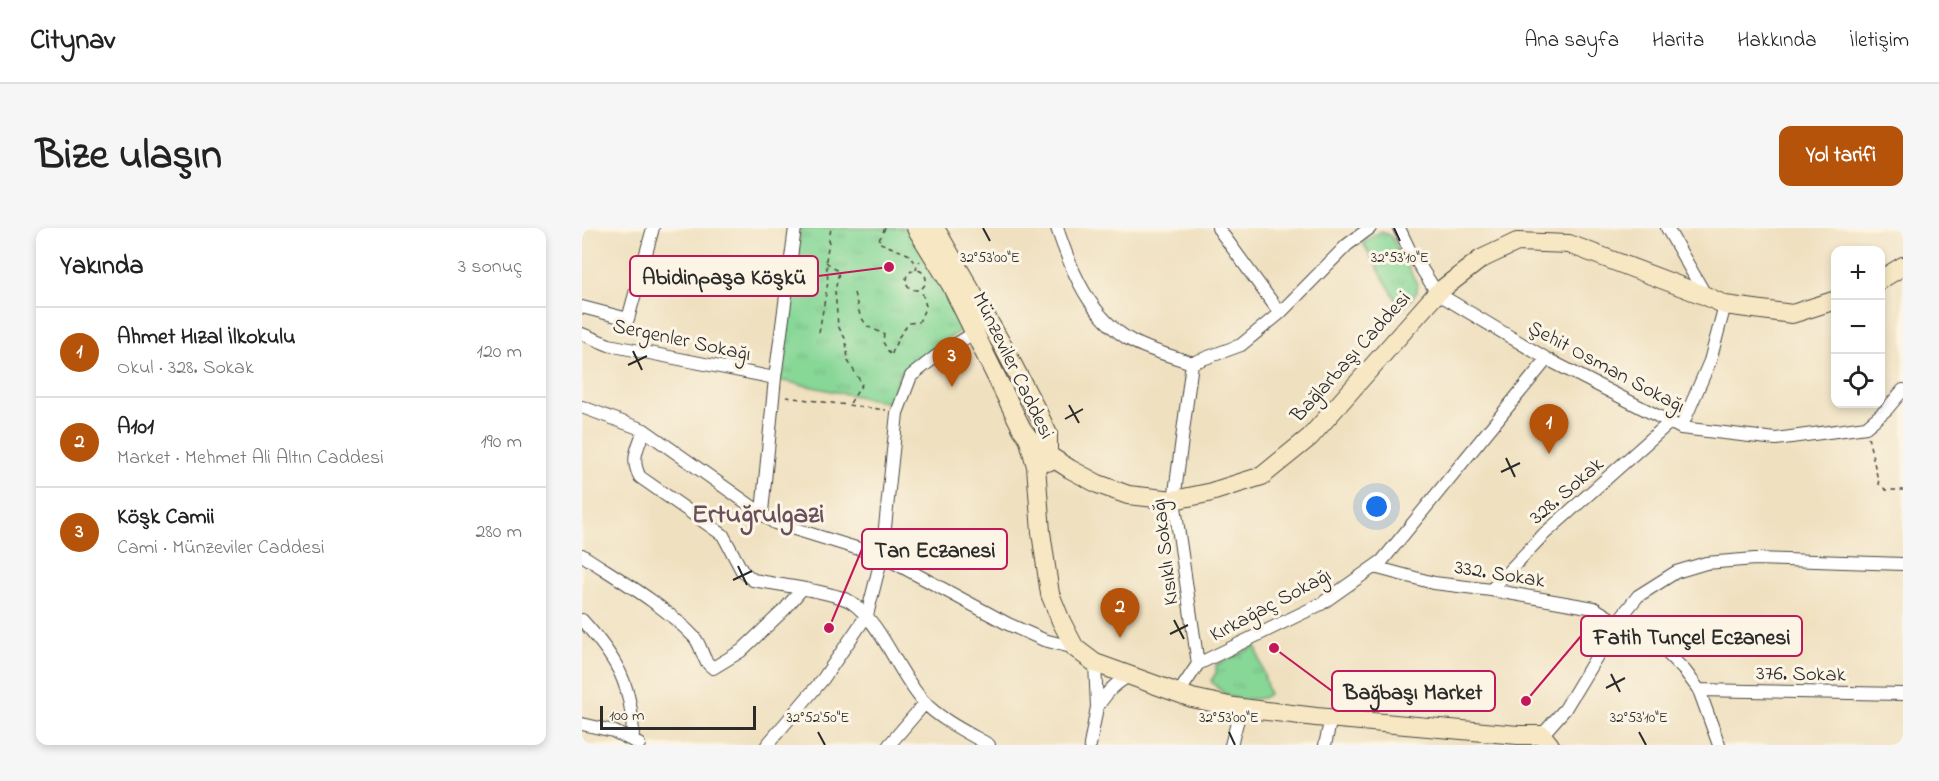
<!DOCTYPE html>
<html lang="tr">
<meta charset="utf-8">
<style>
body{margin:0;font-family:"Indie Flower",sans-serif;background:#f6f6f6;color:#222}
.controls{position:absolute;right:18px;top:18px;display:grid;overflow:hidden;border-radius:12px;box-shadow:0 3px 9px #0003}
.controls button{width:54px;height:54px;display:grid;place-items:center;padding:0;border:0;border-bottom:2px solid #e0e0e0;background:#fff;color:#222;font:30px sans-serif}
.scale{position:absolute;left:18px;bottom:15px;width:156px;box-sizing:border-box;padding-left:6px;border:3px solid #2b2b2b;border-top:0;font-size:16px;line-height:21px;white-space:nowrap;color:#2b2b2b;-webkit-text-stroke:4px #fcf5e5;paint-order:stroke}
.you{position:absolute;left:795px;top:279px;width:21px;height:21px;margin:-15px;border:4px solid #fff;border-radius:50%;background:#1a73e8;box-shadow:0 0 0 9px #1a73e833}
.badge{display:grid;place-items:center;width:39px;height:39px;border-radius:50%;background:#b45309;color:#fff;font-size:20px;font-weight:700}
.pin{position:absolute;translate:-50% -50px;filter:drop-shadow(0 2px 3px #0008)}
.pin::after{content:'';position:absolute;top:32px;width:21px;height:18px;background:inherit;clip-path:polygon(0 0,100% 0,50% 100%)}
.list{margin:0;padding:0;list-style:none}
h2{display:flex;justify-content:space-between;align-items:center;height:78px;margin:0;padding:0 24px;font-size:26px}
h2 small{font-size:20px;font-weight:400;color:#767676}
.list li{display:grid;grid-template-columns:39px 1fr auto;gap:18px;align-items:center;box-sizing:border-box;height:90px;padding:0 24px;border-top:2px solid #e0e0e0}
.list b{display:block;font-size:22px;white-space:nowrap}
.list p{margin:0;font-size:20px;white-space:nowrap;color:#767676}
.list em{font-size:20px;font-style:normal;color:#767676}
.icon{flex:none;width:33px;height:33px;fill:none;stroke:currentColor;stroke-width:2;stroke-linecap:round;stroke-linejoin:round}
.map{position:relative;flex:none;width:1321px;height:517px;overflow:hidden;border-radius:12px}
header{display:flex;align-items:center;gap:36px;box-sizing:border-box;height:84px;padding:0 30px;background:#fff;border-bottom:2px solid #e0e0e0}
header strong{font-size:28px}
nav{display:flex;gap:33px;margin-inline-start:auto;font-size:21px}
.intro{display:flex;align-items:center;justify-content:space-between;box-sizing:border-box;height:144px;padding:0 36px}
h1{margin:0;font-size:42px}
.button{padding:15px 27px;border-radius:12px;background:#b45309;color:#fff;font-size:21px;font-weight:700}
main{display:flex;gap:36px;padding:0 36px}
aside{flex:1;background:#fff;border-radius:12px;box-shadow:0 3px 9px #0003}
.map>svg:first-child{display:block}
.park{fill:url(#park-tufts);stroke:#598161;stroke-width:1.5}
.lines{fill:none;stroke-linecap:round;stroke-linejoin:round}
.street-casing{stroke:#484641;stroke-width:14}
.secondary-casing{stroke:#484641;stroke-width:20}
.path{stroke:#484641;stroke-width:1.5;stroke-dasharray:4.5 4.5;stroke-linecap:butt}
.street{stroke:#fff;stroke-width:12}
.secondary{stroke:#f7e8c3;stroke-width:18}
.ticks{fill:none;stroke:#2b2b2b;stroke-width:2}
.labels{text-anchor:middle;stroke-width:6;stroke-linejoin:round;paint-order:stroke}
.street-label{font-size:21px;fill:#2b2b2b;stroke:#fcf5e5}
.district-label{font-size:27px;font-weight:bold;fill:#684f5e;stroke:#fcf5e5}
.ticks-label{font-size:15px;text-anchor:middle;fill:#2b2b2b;stroke:#fcf5e5;stroke-width:6;stroke-linejoin:round;paint-order:stroke}
.leader{fill:none;stroke:#c2185b;stroke-width:2}
.callout-dot{fill:#c2185b;stroke:#fcf5e5;stroke-width:2}
.callout{fill:#fcf5e5;stroke:#c2185b;stroke-width:2}
.callout-label{font-size:22px;text-anchor:middle;font-weight:bold;fill:#2b2b2b}
</style>
<header>
<strong>Citynav</strong>
<nav><a>Ana sayfa</a><a>Harita</a><a>Hakkında</a><a>İletişim</a></nav>
</header>
<div class="intro"><h1>Bize ulaşın</h1><a class="button">Yol tarifi</a></div>
<main>
<aside>
<h2>Yakında<small>3 sonuç</small></h2>
<ul class="list">
<li><span class="badge">1</span><div><b>Ahmet Hızal İlkokulu</b><p>Okul · 328. Sokak</p></div><em>120 m</em></li>
<li><span class="badge">2</span><div><b>A101</b><p>Market · Mehmet Ali Altın Caddesi</p></div><em>190 m</em></li>
<li><span class="badge">3</span><div><b>Köşk Camii</b><p>Cami · Münzeviler Caddesi</p></div><em>280 m</em></li>
</ul>
</aside>
<div class="map">
<svg width="1321" height="517" viewBox="0 0 1321 517">
<defs>
<pattern id="park-tufts" width="24" height="20" patternUnits="userSpaceOnUse" patternTransform="scale(1.5)"><rect width="24" height="20" fill="#87d797"/><path d="M3 7l-1-3M5 7V3M7 7l1-3M15 17l-1-3M17 17v-4M19 17l1-3" fill="none" stroke="#75b982"/></pattern>
</defs>
<rect width="100%" height="100%" fill="#fcf5e5"/>
<filter id="ink" filterUnits="userSpaceOnUse"><feTurbulence type="fractalNoise" baseFrequency=".0167" numOctaves="2"/><feDisplacementMap in="SourceGraphic" scale="12" xChannelSelector="R" yChannelSelector="G"/><feConvolveMatrix kernelMatrix="1 2 1 2 8 2 1 2 1" color-interpolation-filters="sRGB"/></filter>
<filter id="wash" filterUnits="userSpaceOnUse"><feTurbulence type="fractalNoise" baseFrequency=".008" numOctaves="4" result="noise"/><feDisplacementMap in="SourceGraphic" scale="24" xChannelSelector="R" yChannelSelector="G"/><feGaussianBlur stdDeviation="1.35" result="paint"/><feColorMatrix in="noise" values="0 0 0 0 0 0 0 0 0 0 0 0 0 0 0 0 0 1.4 0 .05"/><feComposite in="paint" operator="in"/></filter>
<g filter="url(#wash)">
<rect width="100%" height="100%" fill="#efe0bf"/>
<path class="park" d="M218,0H333L387,96L318,145L308,175L196,152L215,37Z
M799,3L809,8L835,56V64L820,82L781,15Z
M674,418L687,466C682,471 679,470 673,471C653,473 643,469 629,453L634,445V437Z"/>
</g>
<g filter="url(#ink)">
<g class="lines">
<defs>
<path id="street" d="M475,0C489,42 508,90 550,113C568,123 591,128 610,135L659,117L698,85L765,17L788,0
M636,0L698,85
M817,0L827,21L855,65L965,131L1099,200L1194,211L1284,199L1304,182L1321,162
M1085,0L1124,68
M0,79L46,91L71,0
M0,106L27,117L193,150
M610,135L592,272L616,436
M0,179L62,202L193,295L300,328L426,396L462,412L493,420
M1099,200L1128,133L1143,77
M62,202C56,220 48,231 58,249L141,307L160,343L171,352C192,356 254,364 269,374C300,395 316,446 342,474C357,491 388,506 407,517
M180,284L193,150L213,0
M0,327C38,352 81,376 112,409C121,419 119,432 131,440L159,423L203,381L219,362
M792,339L852,355L909,362L1012,380L1085,425L1103,443L1117,462L1137,517
M909,362L961,307L1088,194
M0,392C36,432 51,458 51,513
M1117,462L1321,466
M596,466L616,436L739,376L800,333L965,131
M515,479C525,465 532,455 548,448
M0,496L31,503L57,516
M960,507L983,481L1036,393L1056,368L1094,344L1124,335L1173,331L1321,336
M185,517L241,451L285,387L300,328L315,185L329,148L353,129L392,105
M307,517L343,475
M508,517L515,479L513,435
M649,517L659,480
M743,517L749,490"/>
<path id="secondary" d="M334,0L369,57L440,201L446,209L454,238L459,304L468,366L479,393L493,420L513,435L610,470L652,479L734,489L936,507H960L968,517
M353,0L422,120L457,187L466,206V234
M1298,52L1321,38
M446,209L466,227L488,241L516,256L546,267L592,272L626,265L680,248L728,209L855,65L899,31L935,14L987,16L1124,68L1143,77L1210,86L1254,72"/>
</defs>
<use href="#street" class="street-casing"/>
<use href="#secondary" class="secondary-casing"/>
<path class="path" d="M303,0L296,14L328,27L330,32L335,36
M244,34L257,44L253,63L256,98L264,112L266,133L280,156L267,177
M334,42L335,36L338,33
M324 52a10 10 0 1 1 20 0a10 10 0 1 1-20 0Z
M272,65L278,87L285,98L302,106L301,114L309,128L316,110L327,95L337,94L344,78L339,61
M237,104L246,54L244,32L249,0
M204,169L304,182
M1286,209L1297,256L1304,262H1321"/>
<use href="#street" class="street"/>
<use href="#secondary" class="secondary"/>
</g>
</g>
<path class="ticks" d="M401,0L408,13M812,0L818,13M51,123L60,142M46,137L65,128M487,177L497,195M483,191L501,181M924,230L933,249M919,244L938,235M156,338L165,357M151,352L170,343M592,392L602,411M588,406L606,397M1029,446L1038,464M1024,460L1043,450M236,504L243,517M647,504L653,517M1057,504L1064,517"/>
<g class="labels">
<g class="street-label">
<text transform="translate(100 111) rotate(12)" y="7">Sergenler Sokağı</text>
<text transform="translate(768 128) rotate(-48)" y="7">Bağlarbaşı Caddesi</text>
<text transform="translate(432 137) rotate(64)" y="7">Münzeviler Caddesi</text>
<text transform="translate(1025 138) rotate(28)" y="7">Şehit Osman Sokağı</text>
<text transform="translate(984 262) rotate(-41)" y="7">328. Sokak</text>
<text transform="translate(582 324) rotate(-97)" y="7">Kısıklı Sokağı</text>
<text transform="translate(918 345) rotate(9)" y="7">332. Sokak</text>
<text transform="translate(688 376) rotate(-28)" y="7">Kırkağaç Sokağı</text>
<text transform="translate(1219 445) rotate(1)" y="7">376. Sokak</text>
</g>
<g class="district-label">
<text x="176" y="294">Ertuğrulgazi</text>
</g>
</g>
<g class="ticks-label">
<text x="408" y="34">32°53'00"E</text>
<text x="818" y="34">32°53'10"E</text>
<text x="236" y="494">32°52'50"E</text>
<text x="647" y="494">32°53'00"E</text>
<text x="1057" y="494">32°53'10"E</text>
</g>
<path class="leader" d="M307 39L236 48M247 400L280 321M944 473L999 408M692 420L750 463"/>
<g class="callout-dot">
<circle cx="307" cy="39" r="6"/>
<circle cx="247" cy="400" r="6"/>
<circle cx="944" cy="473" r="6"/>
<circle cx="692" cy="420" r="6"/>
</g>
<g class="callout">
<rect x="48" y="28" width="188" height="40" rx="6"/>
<rect x="280" y="301" width="145" height="40" rx="6"/>
<rect x="999" y="388" width="221" height="40" rx="6"/>
<rect x="750" y="443" width="163" height="40" rx="6"/>
</g>
<g class="callout-label">
<text x="142" y="56">Abidinpaşa Köşkü</text>
<text x="353" y="329">Tan Eczanesi</text>
<text x="1110" y="416">Fatih Tunçel Eczanesi</text>
<text x="831" y="471">Bağbaşı Market</text>
</g>
</svg>
<div class="controls">
<button>+</button>
<button>−</button>
<button><svg class="icon" aria-label="locate" viewBox="0 0 24 24"><circle cx="12" cy="12" r="6"/><path d="M12 2v4M12 18v4M2 12h4M18 12h4"/></svg></button>
</div>
<div class="scale">100 m</div>
<div class="you"></div>
<div class="pin badge" style="left:967px;top:226px">1</div>
<div class="pin badge" style="left:538px;top:410px">2</div>
<div class="pin badge" style="left:370px;top:159px">3</div>
</div>
</main>
